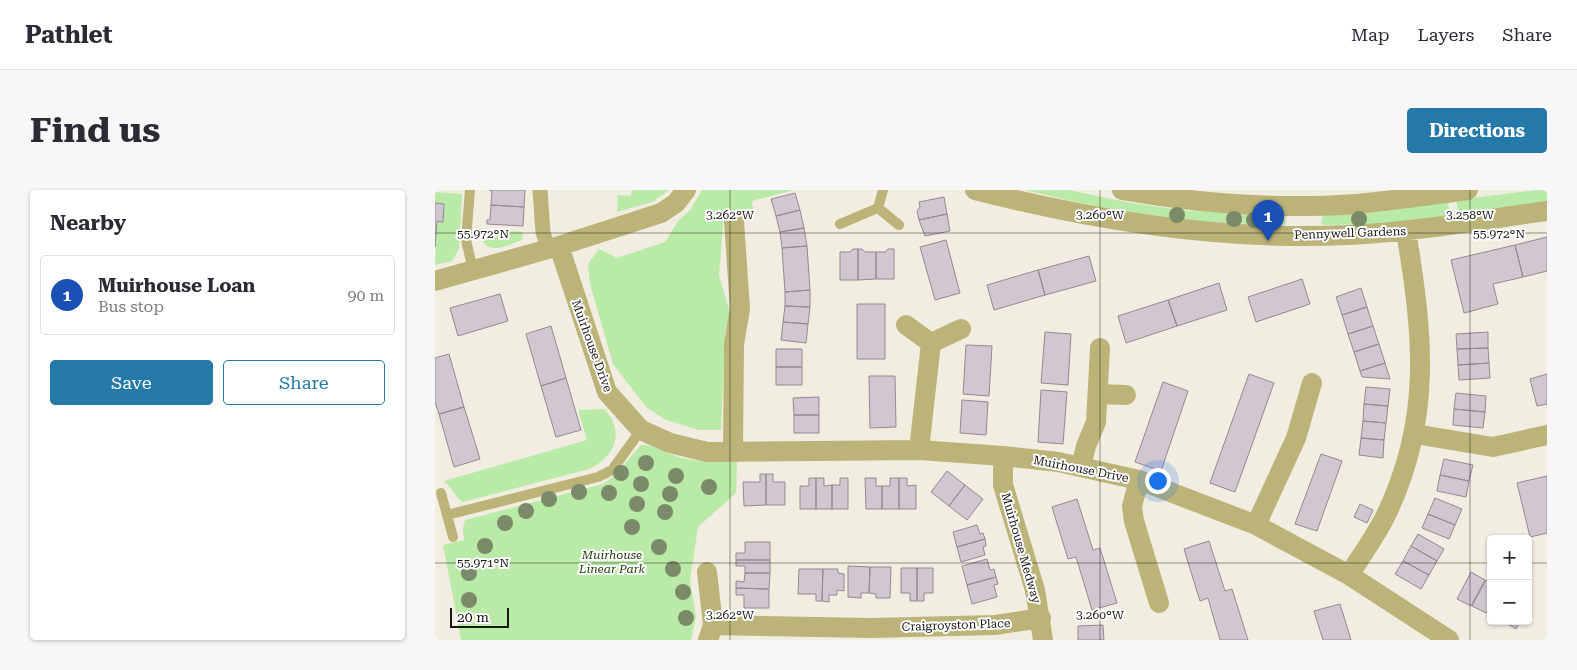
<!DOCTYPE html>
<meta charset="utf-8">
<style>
body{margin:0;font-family:"Roboto Serif",serif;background:#f7f7f7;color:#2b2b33}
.controls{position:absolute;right:15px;bottom:15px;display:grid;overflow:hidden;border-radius:5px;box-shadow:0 1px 4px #0004}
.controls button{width:45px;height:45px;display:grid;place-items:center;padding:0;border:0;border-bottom:1px solid #e1e1e2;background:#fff;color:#2b2b33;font:25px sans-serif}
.scale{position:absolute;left:15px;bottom:12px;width:59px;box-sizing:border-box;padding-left:5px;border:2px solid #181612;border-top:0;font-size:14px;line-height:18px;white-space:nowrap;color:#181612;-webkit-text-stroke:4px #fff;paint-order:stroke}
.you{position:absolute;left:722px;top:290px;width:18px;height:18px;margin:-12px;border:4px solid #fff;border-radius:50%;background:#1a73e8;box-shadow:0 0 0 8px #1a73e833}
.badge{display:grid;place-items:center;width:32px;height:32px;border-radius:50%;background:#2579a9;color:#fff;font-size:16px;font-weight:700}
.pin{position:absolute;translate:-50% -41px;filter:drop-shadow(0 1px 2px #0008)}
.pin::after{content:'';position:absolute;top:26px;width:18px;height:15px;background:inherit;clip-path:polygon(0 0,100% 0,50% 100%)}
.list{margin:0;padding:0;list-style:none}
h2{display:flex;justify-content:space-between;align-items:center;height:65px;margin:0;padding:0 20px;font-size:21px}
h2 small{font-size:16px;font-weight:400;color:#7c7c81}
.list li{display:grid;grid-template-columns:32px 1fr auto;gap:15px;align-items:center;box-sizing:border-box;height:80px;margin:0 10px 10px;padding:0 10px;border:1px solid #e1e1e2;border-radius:5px}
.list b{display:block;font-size:19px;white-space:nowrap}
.list p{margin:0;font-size:16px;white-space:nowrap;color:#7c7c81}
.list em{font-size:16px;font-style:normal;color:#7c7c81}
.actions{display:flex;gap:10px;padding:15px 20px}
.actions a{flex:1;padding:11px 0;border:1px solid #2579a9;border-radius:5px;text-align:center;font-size:18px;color:#2579a9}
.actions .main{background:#2579a9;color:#fff}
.map{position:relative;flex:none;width:1112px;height:450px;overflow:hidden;border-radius:5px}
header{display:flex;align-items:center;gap:30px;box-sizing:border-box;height:70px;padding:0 25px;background:#fff;border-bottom:1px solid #e1e1e2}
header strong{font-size:24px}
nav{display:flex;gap:28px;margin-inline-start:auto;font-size:18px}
.intro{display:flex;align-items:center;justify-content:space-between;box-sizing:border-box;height:120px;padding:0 30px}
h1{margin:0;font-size:35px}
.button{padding:12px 22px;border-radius:5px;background:#2579a9;color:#fff;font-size:18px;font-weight:700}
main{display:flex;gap:30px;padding:0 30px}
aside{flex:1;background:#fff;border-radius:5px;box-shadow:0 1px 4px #0004}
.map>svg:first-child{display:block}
.green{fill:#baeaa7}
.building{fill:#d1c7d0;stroke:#938992}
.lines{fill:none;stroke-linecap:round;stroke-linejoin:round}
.service{stroke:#bcb378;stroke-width:10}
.pedestrian{stroke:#bcb378;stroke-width:15}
.minor{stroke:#bcb378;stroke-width:20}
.tree{fill:#7b8b69}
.ticks{fill:none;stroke:#181612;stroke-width:1;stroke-opacity:0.45}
.labels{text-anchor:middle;stroke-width:4;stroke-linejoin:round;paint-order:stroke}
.street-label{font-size:12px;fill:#181612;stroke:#fff}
.park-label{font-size:12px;font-style:italic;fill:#193b07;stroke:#fff}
.ticks-label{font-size:12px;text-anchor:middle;fill:#181612;stroke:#fff;stroke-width:4;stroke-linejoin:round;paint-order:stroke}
</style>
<header>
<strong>Pathlet</strong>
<nav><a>Map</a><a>Layers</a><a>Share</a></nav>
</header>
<div class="intro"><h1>Find us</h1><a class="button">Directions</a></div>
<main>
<aside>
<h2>Nearby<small></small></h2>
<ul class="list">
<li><span class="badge" style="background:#1a4fb4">1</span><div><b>Muirhouse Loan</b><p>Bus stop</p></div><em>90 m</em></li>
</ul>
<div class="actions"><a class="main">Save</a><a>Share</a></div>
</aside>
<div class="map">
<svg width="1112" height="450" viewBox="0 0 1112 450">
<rect width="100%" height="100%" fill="#f2ede1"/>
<path class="green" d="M197,0H234L217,12L182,22L183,5L196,6Z
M267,0H359L317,11L318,19L289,23L284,86L295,122L290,145L286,240H264L231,230L211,217L178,174L155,94L153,74L164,59L182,68L230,52L243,31L255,20Z
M589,0H634L691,12L745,20L844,26L849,28L850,33C842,38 826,35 816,34C739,32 664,18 589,0Z
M1102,0H1112V14L1024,26L1021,10Z
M0,2L27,4L24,59L17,71L0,75L2,31H8L9,14L0,13Z
M1013,12L1015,27L950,34L888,35L886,32L888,25L937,23Z
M43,39L88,42L87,50C67,57 50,68 43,39Z
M169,219C191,241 180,267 154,279L28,312C19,306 18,298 9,291L152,250L143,220Z
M206,255C220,255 230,263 243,267C262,273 282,270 302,270L301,303L263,337L255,391L261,427L256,450H26L8,355L29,350L28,338L30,330L168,294L179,286Z"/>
<path class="building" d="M54,0H90L89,17L56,15L57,1Z
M360,3L365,20L341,26L336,9Z
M509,7L512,24L484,30L482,21L485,17L484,12Z
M0,13L9,14L8,32L2,31L0,57Z
M56,15L89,17L88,36L52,34V30H55Z
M365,20L369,38L345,42L341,26Z
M512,24L515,41L490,46L484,30Z
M369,38L372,56L347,58L345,42Z
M1112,47V81L1088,87L1080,55Z
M511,50L525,103L500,110L485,57Z
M1080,55L1088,87L1058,94L1063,114L1029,123L1016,70Z
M372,56L375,100L350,102L347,58Z
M418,59H423V90H405V62H415Z
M423,59H427L430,62H441V89L423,90Z
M453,59H459V89H441V62H450Z
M654,66L661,91L610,105L603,80Z
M603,80L610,105L559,120L552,95Z
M867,89L875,114L821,132L813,107Z
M784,93L792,120L742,136L733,110Z
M926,98L932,117L907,125L901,107Z
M375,100V117L350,116V102Z
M65,104L73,131L23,146L15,118Z
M733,110L742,136L691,153L683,126Z
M422,114H450V169H422Z
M350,116L375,117L373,134L348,132Z
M932,117L938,136L913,144L907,125Z
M348,132L373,134L371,153L346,150Z
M116,136L131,188L106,196L91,144Z
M938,136L944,154L919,162L913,144Z
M610,142L636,144L633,195L606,193Z
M1053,142V158L1022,159L1021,144Z
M944,154L950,173L925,181L919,162Z
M531,155L557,156L554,206L528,204Z
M1053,158L1054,173L1023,175L1022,159Z
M341,159H367V177H341Z
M14,164L29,217L4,224L0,212V168Z
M950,173L955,189L927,187L925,181Z
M1054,173L1055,188L1024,190L1023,175Z
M341,177H367V195H341Z
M814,184L839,193L800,302L775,293Z
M1112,184V214L1102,216L1095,189Z
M434,186H460L461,237L435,238Z
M131,188L146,240L121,247L106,196Z
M728,192L753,201L726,281L700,272Z
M931,197L955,199L953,216L929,214Z
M606,200L632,202L628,254L603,252Z
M1021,203L1051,206L1050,222L1019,219Z
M384,207V225H359L358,208Z
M527,210L553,212L551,245L525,243Z
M929,214L953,216L951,233L928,231Z
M29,217L45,269L19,277L4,224Z
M1019,219L1050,222L1048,238L1018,235Z
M359,225H384V243H359Z
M928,231L951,233L949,250L926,248Z
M926,248L949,250L948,268L924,265Z
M886,264L907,271L882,341L860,334Z
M1009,269L1038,275L1034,291L1005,285Z
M512,281L530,295L514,316L496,302Z
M325,284H331V315L309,316L308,292H325Z
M331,284H338V292H350V315H331Z
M1005,285L1034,291L1031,307L1002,301Z
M1112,286V343L1095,347L1082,293Z
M374,288H381V319H365V296H374Z
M381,288H389V296L397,295V319H381Z
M405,288H413V319H397V295H405Z
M430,288H441V296H447V319H431Z
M455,288H464V319H447V296H455Z
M464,288H472V296L481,295V319H464Z
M530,295L548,309L532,330L514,316Z
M1000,308L1027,319L1020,335L993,324Z
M642,309L658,360L665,358L682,413L657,420L641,367L633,369L617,317Z
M925,314L938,320L932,333L919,327Z
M993,324L1020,335L1014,349L987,338Z
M542,335L545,344L548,343L550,349L522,357L518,342Z
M983,344L1009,359L1002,371L976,356Z
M550,349L551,356L548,357L550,365L526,372L522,357Z
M774,351L790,401L797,399L813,450H785L773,408L765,411L749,359Z
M310,352H335V370H301V363H310Z
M976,356L1002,371L994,385L968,371Z
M552,369L555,380L559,379L561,387L532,395L527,376Z
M301,370H335V383H310V376H301Z
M968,371L994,385L986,399L960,384Z
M413,376L435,377L434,403H426V408L413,407Z
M435,377H456L455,408H441V404L434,403Z
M466,378H482V411H475V403H466Z
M482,378H498V403H489V411H482Z
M364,379H388L387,411H381V404H363Z
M388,379H403V383L409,384V401L402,400V405H394V412L387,411Z
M1036,382L1050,390L1036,416L1022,409Z
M310,383H335L334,399L301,398V391L309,392Z
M561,387L563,394L559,395L562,407L537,414L532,395Z
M1051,390L1056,392V415L1051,423L1037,416Z
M301,398L334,399V418H309V405H301Z
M905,414L916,450H888L879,421Z
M1068,431H1085L1081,439Z
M668,435L669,450H643V436Z"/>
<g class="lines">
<path class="service" d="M35,0L31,50L38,80
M443,18L448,0
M405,34L443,18L464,35
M6,303L18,347
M12,325L163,287L177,280L206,240"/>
<path class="pedestrian" d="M105,0L108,42L113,59"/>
<path class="minor" d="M540,0C661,31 788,51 913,45C980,42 1046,30 1112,21
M687,0C748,11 811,17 873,16C927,16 980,7 1033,0
M124,56L172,202L206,240L235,253L272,262L484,260L568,266L623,272L704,290L821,335L914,385L1014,450
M0,91L124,56L226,23L241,13L251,0
M471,135L496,153L526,139
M664,204L691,205
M980,244L1058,257L1112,245
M484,260L496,153
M298,262L299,154L305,119L299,31
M568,266V295L600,400L608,450
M646,277L651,256L661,232L665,158
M704,290L697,316L699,331L724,413
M821,335L861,248L877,193
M272,382L278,435L273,450
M914,385C926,366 940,347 950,327C998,229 988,144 971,41
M278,435L436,438L560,435L606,428"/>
</g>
<g class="tree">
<circle cx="742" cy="25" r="8"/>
<circle cx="799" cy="29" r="8"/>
<circle cx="924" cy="29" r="8"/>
<circle cx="819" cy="30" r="8"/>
<circle cx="211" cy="273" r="8"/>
<circle cx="186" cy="283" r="8"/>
<circle cx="241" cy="286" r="8"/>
<circle cx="206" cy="294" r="8"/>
<circle cx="274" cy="297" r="8"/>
<circle cx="144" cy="302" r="8"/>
<circle cx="174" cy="303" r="8"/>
<circle cx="235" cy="304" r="8"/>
<circle cx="114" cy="309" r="8"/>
<circle cx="202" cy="314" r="8"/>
<circle cx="91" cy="321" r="8"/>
<circle cx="230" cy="322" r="8"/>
<circle cx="70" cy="333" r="8"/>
<circle cx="197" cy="337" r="8"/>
<circle cx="50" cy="356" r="8"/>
<circle cx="224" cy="357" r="8"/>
<circle cx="238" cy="379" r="8"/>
<circle cx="34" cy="383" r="8"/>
<circle cx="248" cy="402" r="8"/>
<circle cx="34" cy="410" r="8"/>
<circle cx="251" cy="428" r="8"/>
</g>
<path class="ticks" d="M295,0V450M665,0V450M1035,0V450M0,43H1112M0,373H1056M1093,373H1112"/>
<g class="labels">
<g class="street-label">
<text transform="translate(915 43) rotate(-2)" y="4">Pennywell Gardens</text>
<text transform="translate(157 156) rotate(70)" y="4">Muirhouse Drive</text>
<text transform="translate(646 279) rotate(11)" y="4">Muirhouse Drive</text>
<text transform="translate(586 358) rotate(74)" y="4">Muirhouse Medway</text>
<text transform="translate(521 435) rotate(-2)" y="4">Craigroyston Place</text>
</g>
<g class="park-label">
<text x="177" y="369">Muirhouse<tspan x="177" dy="14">Linear Park</tspan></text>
</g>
</g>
<g class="ticks-label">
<text x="295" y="29">3.262°W</text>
<text x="665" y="29">3.260°W</text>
<text x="1035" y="29">3.258°W</text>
<text x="48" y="48">55.972°N</text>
<text x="1064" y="48">55.972°N</text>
<text x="48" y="377">55.971°N</text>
<text x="295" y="429">3.262°W</text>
<text x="665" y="429">3.260°W</text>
</g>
</svg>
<div class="controls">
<button>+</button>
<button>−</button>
</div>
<div class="scale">20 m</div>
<div class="you"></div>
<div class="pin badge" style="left:833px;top:51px;background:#1a4fb4">1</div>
</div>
</main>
